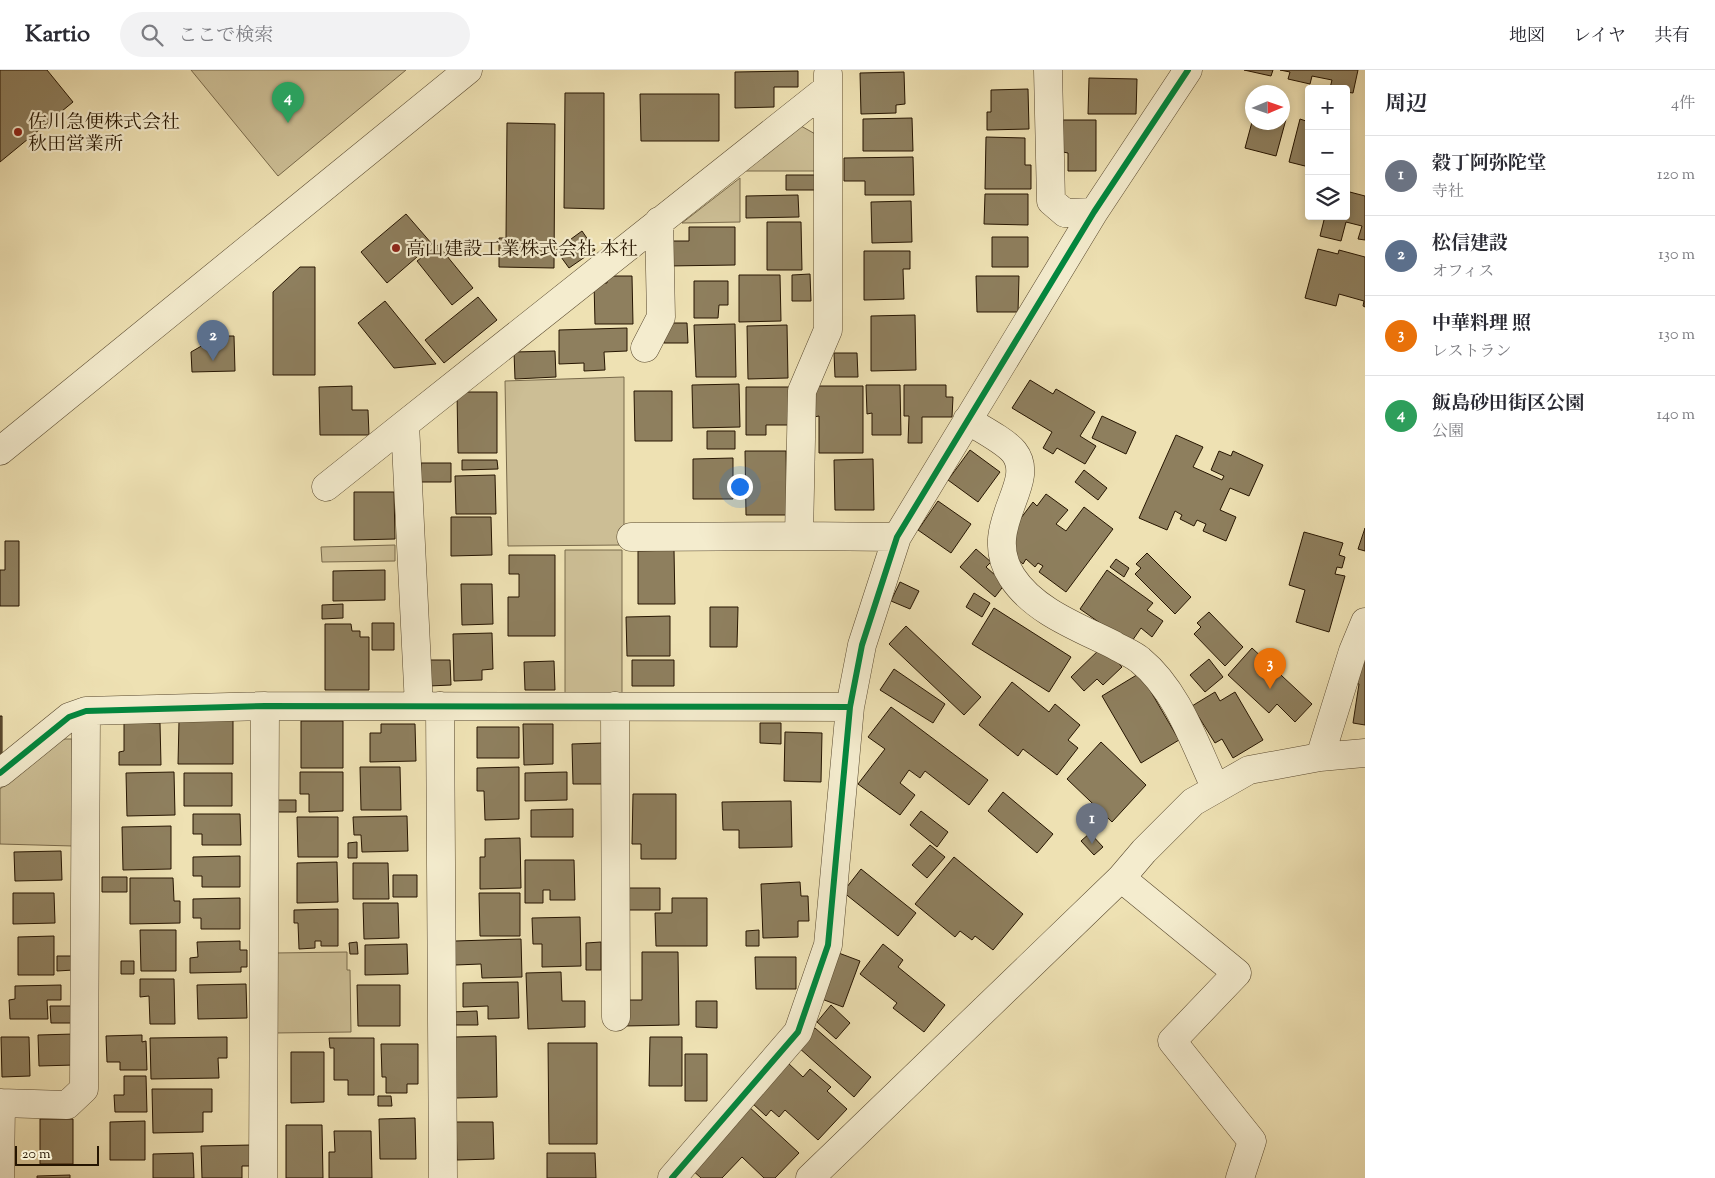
<!DOCTYPE html>
<html lang="ja">
<meta charset="utf-8">
<style>
body{margin:0;font-family:"Sorts Mill Goudy","Noto Serif JP",serif;background:#f2f2f3;color:#2b2b33}
.controls{position:absolute;right:15px;top:15px;display:grid;overflow:hidden;border-radius:5px;box-shadow:0 2px 8px #0003}
.controls button{width:45px;height:45px;display:grid;place-items:center;padding:0;border:0;border-bottom:1px solid #e1e1e2;background:#fff;color:#2b2b33;font:25px sans-serif}
.compass{position:absolute;left:1245px;top:15px;width:45px;height:45px;border-radius:50%;background:#fff;box-shadow:0 2px 8px #0003;rotate:88deg}
.scale{position:absolute;left:15px;bottom:12px;width:84px;box-sizing:border-box;padding-left:5px;border:2px solid #261501;border-top:0;font-size:14px;line-height:18px;white-space:nowrap;color:#261501;-webkit-text-stroke:4px #f4ecce;paint-order:stroke}
.you{position:absolute;left:739px;top:416px;width:18px;height:18px;margin:-12px;border:4px solid #fff;border-radius:50%;background:#1a73e8;box-shadow:0 0 0 8px #1a73e833}
.badge{display:grid;place-items:center;width:32px;height:32px;border-radius:50%;background:#0f766e;color:#fff;font-size:16px;font-weight:700}
.pin{position:absolute;translate:-50% -41px;filter:drop-shadow(0 1px 2px #0008)}
.pin::after{content:'';position:absolute;top:26px;width:18px;height:15px;background:inherit;clip-path:polygon(0 0,100% 0,50% 100%)}
.list{margin:0;padding:0;list-style:none}
h2{display:flex;justify-content:space-between;align-items:center;height:65px;margin:0;padding:0 20px;font-size:21px}
h2 small{font-size:16px;font-weight:400;color:#7c7c81}
.list li{display:grid;grid-template-columns:32px 1fr auto;gap:15px;align-items:center;box-sizing:border-box;height:80px;padding:0 20px;border-top:1px solid #e1e1e2}
.list b{display:block;font-size:19px;white-space:nowrap}
.list p{margin:0;font-size:16px;white-space:nowrap;color:#7c7c81}
.list em{font-size:16px;font-style:normal;color:#7c7c81}
.icon{flex:none;width:28px;height:28px;fill:none;stroke:currentColor;stroke-width:2;stroke-linecap:round;stroke-linejoin:round}
.map{position:relative;flex:none;width:1365px;height:1108px;overflow:hidden}
header{display:flex;align-items:center;gap:30px;box-sizing:border-box;height:70px;padding:0 25px;background:#fff;border-bottom:1px solid #e1e1e2}
header strong{font-size:24px}
nav{display:flex;gap:28px;margin-inline-start:auto;font-size:18px}
.search{width:350px;height:45px;background:#f2f2f3;display:flex;align-items:center;gap:12px;box-sizing:border-box;padding:0 18px;border-radius:28px;color:#7c7c81;font-size:19px}
main{display:flex}
aside{flex:1;background:#fff}
.map>svg:first-child{display:block}
.green{fill:#ccbe95;stroke:#796a4b}
.building{fill:#8e7f5e;stroke:#261501}
.lines{fill:none;stroke-linecap:round;stroke-linejoin:round}
.minor-casing{stroke:#58482e;stroke-width:29}
.tertiary-casing{stroke:#58482e;stroke-width:29}
.minor{stroke:#f4ecce;stroke-width:28}
.tertiary{stroke:#f4ecce;stroke-width:28}
.cycleway-casing{stroke:#f4ecce;stroke-width:9}
.cycleway{stroke:#00873e;stroke-width:6}
.poi-dot{fill:#8f2418;stroke:#f4ecce;stroke-width:2}
.labels{text-anchor:middle;stroke-width:4.5;stroke-linejoin:round;paint-order:stroke}
.poi-label{font-size:19px;fill:#261501;stroke:#f4ecce;text-anchor:start}
</style>
<header>
<strong>Kartio</strong>
<div class="search"><svg class="icon" aria-label="search" viewBox="0 0 24 24"><circle cx="10" cy="10" r="6"/><path d="M15 15l6 6"/></svg>ここで検索</div>
<nav><a>地図</a><a>レイヤ</a><a>共有</a></nav>
</header>
<main>
<div class="map">
<svg width="1365" height="1108" viewBox="0 0 1365 1108">
<rect width="100%" height="100%" fill="#eee1b3"/>
<filter id="stains"><feTurbulence type="fractalNoise" baseFrequency=".004" numOctaves="4"/><feColorMatrix values="0 0 0 0 .2 0 0 0 0 .09 0 0 0 0 .02 0 0 0 .5 -.17"/></filter>
<radialGradient id="worn" r=".72"><stop offset=".6" stop-color="#630" stop-opacity="0"/><stop offset="1" stop-color="#630" stop-opacity=".3"/></radialGradient>
<path class="green" d="M191,0H406L278,106Z
M801,56L817,65V101H743Z
M740,108V152L682,153Z
M624,307V475L508,476L505,311Z
M395,475V491L322,492L321,477Z
M565,480H622V628H565Z
M65,669H72L73,776L0,774V719L57,672Z
M347,882V900H350L351,962L274,963V883Z"/>
<path class="building" d="M0,0H47L73,32L0,92Z
M1244,0H1273L1271,6Z
M1280,0H1358L1353,23L1346,22V19L1330,18L1332,10L1312,6L1310,14L1288,9L1290,2Z
M798,1V17H774V37L735,38V2Z
M904,2L905,34L896,35V43L861,44L860,3Z
M1089,8L1137,9L1136,44H1088Z
M1028,19L1029,59L987,60V42H991V20Z
M565,23H604V139L564,138Z
M640,24H719V71H641Z
M1282,41L1288,42L1276,86L1245,78L1252,52H1282Z
M912,48L913,81H863V49Z
M1300,49L1309,52V97L1289,92Z
M1063,50H1096V101H1068V83L1063,82Z
M507,53L555,54L554,198L499,197V168H506Z
M986,67L1025,68V95H1031V119H985Z
M913,87L914,125H865V111H844V88Z
M786,105H816V120H786Z
M1346,121L1365,126V170L1358,169L1362,156L1346,152L1341,171L1320,166L1325,146H1346Z
M985,124H1028V155L984,154Z
M798,125L799,147L746,148V126Z
M911,131L912,172L872,173L871,132Z
M406,144L432,174L387,213L361,182Z
M767,152H801L802,200H767Z
M689,157H735V195L668,196V171H689Z
M582,161L595,180L569,198L556,180Z
M992,167H1028V197H992Z
M438,175L473,218L452,235L417,191Z
M1318,179L1338,184L1339,180L1365,187V237L1363,236L1364,231L1339,224L1336,236L1305,228Z
M864,181H910V199H903L904,229L864,230Z
M300,197H315V305H273V222Z
M810,204L811,231H792V205Z
M739,205H780L781,251L739,252Z
M607,206H632L633,254H595L594,213H607Z
M976,206H1019L1018,242H977Z
M694,211H728V235H719L718,248H694Z
M478,227L497,250L444,293L425,270Z
M385,231L436,294L394,298L358,253Z
M915,245L916,300L871,301V246Z
M664,253H687L688,273H664Z
M735,254L736,307H696L694,255Z
M787,255L788,308L748,309L747,256Z
M627,258V281L604,282L605,300L584,301V293L559,294V260Z
M219,266H234L235,301L192,302L191,282Z
M555,281L556,307L515,309L514,282Z
M834,283H857L858,307H835Z
M1030,310L1053,324L1056,319L1095,342L1080,366L1096,376L1085,394L1057,378L1053,384L1043,378L1052,362L1012,338Z
M739,314L740,357L693,358L692,315Z
M866,315H900L901,365H872V343L867,344Z
M904,315H946V327H953L952,347H922V373H908L909,346H904Z
M352,316V340H368L369,365H320L319,317Z
M814,316H863V383H819V346L814,347Z
M746,317H790V355H766V365H746Z
M634,321H672V371H635Z
M457,322H497V383H458Z
M1102,346L1136,362L1126,384L1092,368Z
M707,361H735V379H707Z
M1176,365L1203,377L1193,397L1222,410L1224,406L1211,400L1219,381L1231,386L1233,381L1263,395L1249,426L1230,418L1220,440L1236,447L1226,471L1203,461L1206,454L1197,450L1194,456L1180,449L1182,445L1175,441L1167,460L1139,448Z
M970,380L1000,402L978,432L948,410Z
M745,381H786L787,445H746Z
M733,388V429H693V389Z
M873,389L874,440H835L834,390Z
M462,390H497L498,399L462,400Z
M421,393H451V412H421Z
M1084,400L1107,418L1098,430L1075,412Z
M495,405L496,444H456L455,406Z
M354,422H394L395,469L354,470Z
M1046,424L1068,440L1056,454L1066,461L1084,437L1113,459L1066,522L1039,502L1043,496L1038,493L1035,497L1026,489L1023,494L1008,482L1006,468L1033,432L1037,436Z
M938,431L971,454L951,483L918,460Z
M451,447H491L492,485L451,486Z
M1365,458V481L1358,479Z
M1304,462L1343,473L1339,485L1345,487L1342,498L1337,497L1335,504L1345,506L1329,562L1296,552L1305,520L1289,515Z
M5,471H19V536H0V500H5Z
M976,479L991,492L986,497L1005,514L995,527L960,497Z
M674,480L675,534H638V481Z
M1147,483L1191,527L1175,544L1135,504L1141,498L1136,494Z
M509,485H555V566H508V527H519V504H509Z
M1116,489L1129,498L1124,507L1110,497Z
M385,500V530L333,531V501Z
M1107,500L1153,533L1147,540L1163,551L1152,567L1141,558L1130,574L1080,539Z
M900,512L919,521L910,539L891,531Z
M461,514H492L493,554L462,555Z
M974,523L990,533L982,547L966,537Z
M343,534V548L322,549V535Z
M710,537H738L737,577H710Z
M994,538L1071,587L1049,622L972,574Z
M1209,542L1243,577L1225,596L1194,564L1201,557L1197,553Z
M670,546V586H627L626,547Z
M372,553H394V580H372Z
M325,554H351L352,561H360V567H369V620H325Z
M906,556L981,627L964,645L889,574Z
M492,563L493,599L482,600V610L454,611L453,564Z
M1365,569V655L1353,653L1359,614L1355,613Z
M1103,576L1122,597L1103,615L1097,609L1084,621L1071,607Z
M1252,578L1312,634L1295,652L1277,634L1269,643L1228,605Z
M1209,589L1223,607L1205,622L1190,605Z
M428,590H450L451,615L429,616Z
M632,590H674V616H632Z
M554,591L555,620H525L524,592Z
M894,599L945,634L933,653L880,620Z
M1140,603L1179,670L1141,693L1102,626Z
M1012,612L1049,642L1055,634L1080,655L1068,670L1078,678L1057,705L1023,679L1018,686L979,655Z
M1215,622L1220,631L1235,622L1263,670L1233,688L1222,669L1215,673L1192,636Z
M891,637L988,710L969,735L925,701L920,708L909,700L900,713L915,725L900,745L858,714L885,679L868,667Z
M0,646H2V687H0Z
M233,650V694H178L179,651Z
M301,651H343V698H301Z
M124,653H160L161,695H119V682L124,681Z
M760,653H781V674L760,673Z
M381,654H415L416,691L370,692V663H381Z
M523,654H553V694L524,695Z
M477,657H519V688H477Z
M785,662L822,663L821,712L784,711Z
M1101,672L1146,715L1112,752L1067,709Z
M602,673V714H573L572,674Z
M360,697H400L401,740H361Z
M519,697V749L485,750L484,721H477V698Z
M174,702L175,745L127,746L126,703Z
M300,702H343V741L309,742V724H300Z
M567,702V730L525,731V703Z
M184,703H232V736H184Z
M1003,722L1053,764L1037,783L988,741Z
M633,724H676V789H641V774H632Z
M272,730H296V742H272Z
M791,731L792,777L739,778V760H723L722,732Z
M573,739V767H531V740Z
M921,741L948,762L937,777L910,755Z
M193,744H240L241,775H202V764H193Z
M407,746L408,781L362,782L361,765H354L353,747Z
M297,747H338V787H298Z
M171,756V799L123,800L122,757Z
M1090,763L1103,777L1094,785L1081,771Z
M520,768L521,818L480,819V787H485V769Z
M357,772V788H348V773Z
M930,775L945,787L927,808L912,795Z
M61,781L62,810L15,811L14,782Z
M240,786V817H202V806H193V787Z
M954,787L1023,844L993,880L975,866L972,870L960,861L955,867L915,834Z
M525,790H574L575,830H550V820H543V833H525Z
M337,792L338,832L297,833V793Z
M353,793H388L389,829H353Z
M861,799L916,843L898,866L843,822Z
M393,805H417V827H393Z
M102,807H127V822H102Z
M130,808H173L174,831H180V853L130,854Z
M800,812L801,826H808L809,851H798V867L763,868L761,814Z
M629,818H660V840H629Z
M13,823H54L55,853L13,854Z
M479,823H520V866H480Z
M240,828V859H201V848H193V829Z
M672,828H707V876H656L655,843H672Z
M363,833H398L399,868L364,869Z
M338,839V876H321V871H315V878L299,879L298,853H294V840Z
M580,847L581,896L542,897V874H533L532,848Z
M140,860H176V901H141Z
M759,860V876H746V861Z
M54,866V905H18V867Z
M521,869L522,907L482,908L481,894L455,895V871Z
M240,871V880H247V897H241V902L190,903V888L198,887L197,872Z
M357,872L358,884H350L349,873Z
M601,872V900H586V873Z
M407,874L408,904L365,905V875Z
M883,874L903,890L898,897L945,935L924,962L893,938L897,933L860,904Z
M642,882H678L679,955L624,956L623,930H642Z
M836,882L860,891L843,937L819,928Z
M57,886H74V900L57,901Z
M755,887H796V919H756Z
M121,891H134V904H121Z
M561,902L562,931H585V957L528,959L526,903Z
M140,909H174L175,954H150L149,926L140,927Z
M518,912L519,948L488,949V936L463,937V913Z
M246,914L247,948L198,949L197,915Z
M61,915V930H47L48,949H10L9,930L15,929V916Z
M357,915H400V956H358Z
M696,931H717V958L696,957Z
M831,935L850,953L836,969L817,952Z
M50,936H76V953H51Z
M477,941L478,955H451L450,942Z
M815,958L871,1007L854,1027L798,977Z
M74,964V995L39,996L38,965Z
M142,965V972L146,971L147,1000H120V992H107L106,966Z
M496,966L497,1027L456,1028L455,967Z
M1,967H29L30,1006L2,1007Z
M227,967V988H218L219,1008L151,1009L150,968Z
M650,967H682V1016H649Z
M329,968H374V1025H348V1010H334V978H330Z
M548,973H597V1074H549Z
M381,974H418V1014H407V1023H386V1007H382Z
M291,982H324V1032L291,1033Z
M685,984H707V1031H685Z
M788,993L803,1007L810,999L831,1017L827,1021L847,1039L818,1070L785,1040L779,1047L771,1040L766,1046L752,1033Z
M124,1006H146L147,1042H115L114,1025H124Z
M152,1019H212V1042H203V1062L153,1063Z
M378,1026H391L392,1036H378Z
M747,1035L799,1083L775,1108H764L742,1087L722,1108H701L690,1098Z
M415,1048L416,1089H380L379,1049Z
M40,1049H73V1094H40Z
M145,1051V1090H110V1052Z
M456,1052H493L494,1089L457,1090Z
M286,1055H322L323,1108H286Z
M334,1061H371L372,1108H329V1082H335Z
M251,1075V1096H242V1108H202L201,1076Z
M193,1083L194,1108H153V1084Z
M547,1083H595L596,1108H547Z
M70,1105V1108H37V1106Z"/>
<g class="lines">
<defs>
<path id="minor" d="M1048,0L1051,131L1065,143L1094,142
M828,4V260L802,321L799,466L897,467
M645,278L661,247L659,151
M967,350C980,358 1005,371 1014,382C1039,414 979,456 1012,507C1034,541 1078,557 1114,575C1122,580 1133,584 1140,590C1178,621 1195,675 1216,719
M326,417L405,354
M631,467L799,466
M419,636L405,354L828,18
M440,636L443,1108
M615,636L616,947
M1320,687L1353,581L1365,552
M0,703L69,647L86,641L265,636L850,637
M1121,808L1237,903L1172,971L1252,1071L1240,1108
M0,1033L67,1035L84,1019L86,641
M0,1108L1,1033
M263,1108L265,636
M672,1108L798,962L828,875L850,637L862,575L897,467L1094,142L1188,0
M810,1108L1121,808L1144,781L1193,732L1249,700L1320,687L1365,683"/>
<path id="tertiary" d="M0,381L468,0"/>
</defs>
<use href="#minor" class="minor-casing"/>
<use href="#tertiary" class="tertiary-casing"/>
<use href="#minor" class="minor"/>
<use href="#tertiary" class="tertiary"/>
<defs>
<path id="cycleway" d="M0,703L69,647L86,641L265,636L850,637
M672,1108L798,962L828,875L850,637L862,575L897,467L1094,142L1188,0"/>
</defs>
<use href="#cycleway" class="cycleway-casing"/>
<use href="#cycleway" class="cycleway"/>
</g>
<g class="poi-dot">
<circle cx="18" cy="62" r="5"/>
<circle cx="396" cy="178" r="5"/>
</g>
<g class="labels">
<g class="poi-label">
<text x="28" y="58">佐川急便株式会社<tspan x="28" dy="22">秋田営業所</tspan></text>
<text x="406" y="185">高山建設工業株式会社 本社</text>
</g>
</g>
<rect width="100%" height="100%" filter="url(#stains)"/>
<rect width="100%" height="100%" fill="url(#worn)"/>
</svg>
<div class="controls">
<button>+</button>
<button>−</button>
<button><svg class="icon" aria-label="layers" viewBox="0 0 24 24"><path d="M12 4l9 5-9 5-9-5zM3 14l9 5 9-5"/></svg></button>
</div>
<svg class="compass" viewBox="-18 -18 36 36"><path d="M0-13l5 13h-10z" fill="#e53935"/><path d="M0 13l5-13h-10z" fill="#7c7c81"/></svg>
<div class="scale">20 m</div>
<div class="you"></div>
<div class="pin badge" style="left:1092px;top:774px;background:#6b7280">1</div>
<div class="pin badge" style="left:213px;top:291px;background:#5c6f8a">2</div>
<div class="pin badge" style="left:1270px;top:619px;background:#e8710a">3</div>
<div class="pin badge" style="left:288px;top:53px;background:#2e9e5b">4</div>
</div>
<aside>
<h2>周辺<small>4件</small></h2>
<ul class="list">
<li><span class="badge" style="background:#6b7280">1</span><div><b>穀丁阿弥陀堂</b><p>寺社</p></div><em>120 m</em></li>
<li><span class="badge" style="background:#5c6f8a">2</span><div><b>松信建設</b><p>オフィス</p></div><em>130 m</em></li>
<li><span class="badge" style="background:#e8710a">3</span><div><b>中華料理 照</b><p>レストラン</p></div><em>130 m</em></li>
<li><span class="badge" style="background:#2e9e5b">4</span><div><b>飯島砂田街区公園</b><p>公園</p></div><em>140 m</em></li>
</ul>
</aside>
</main>
